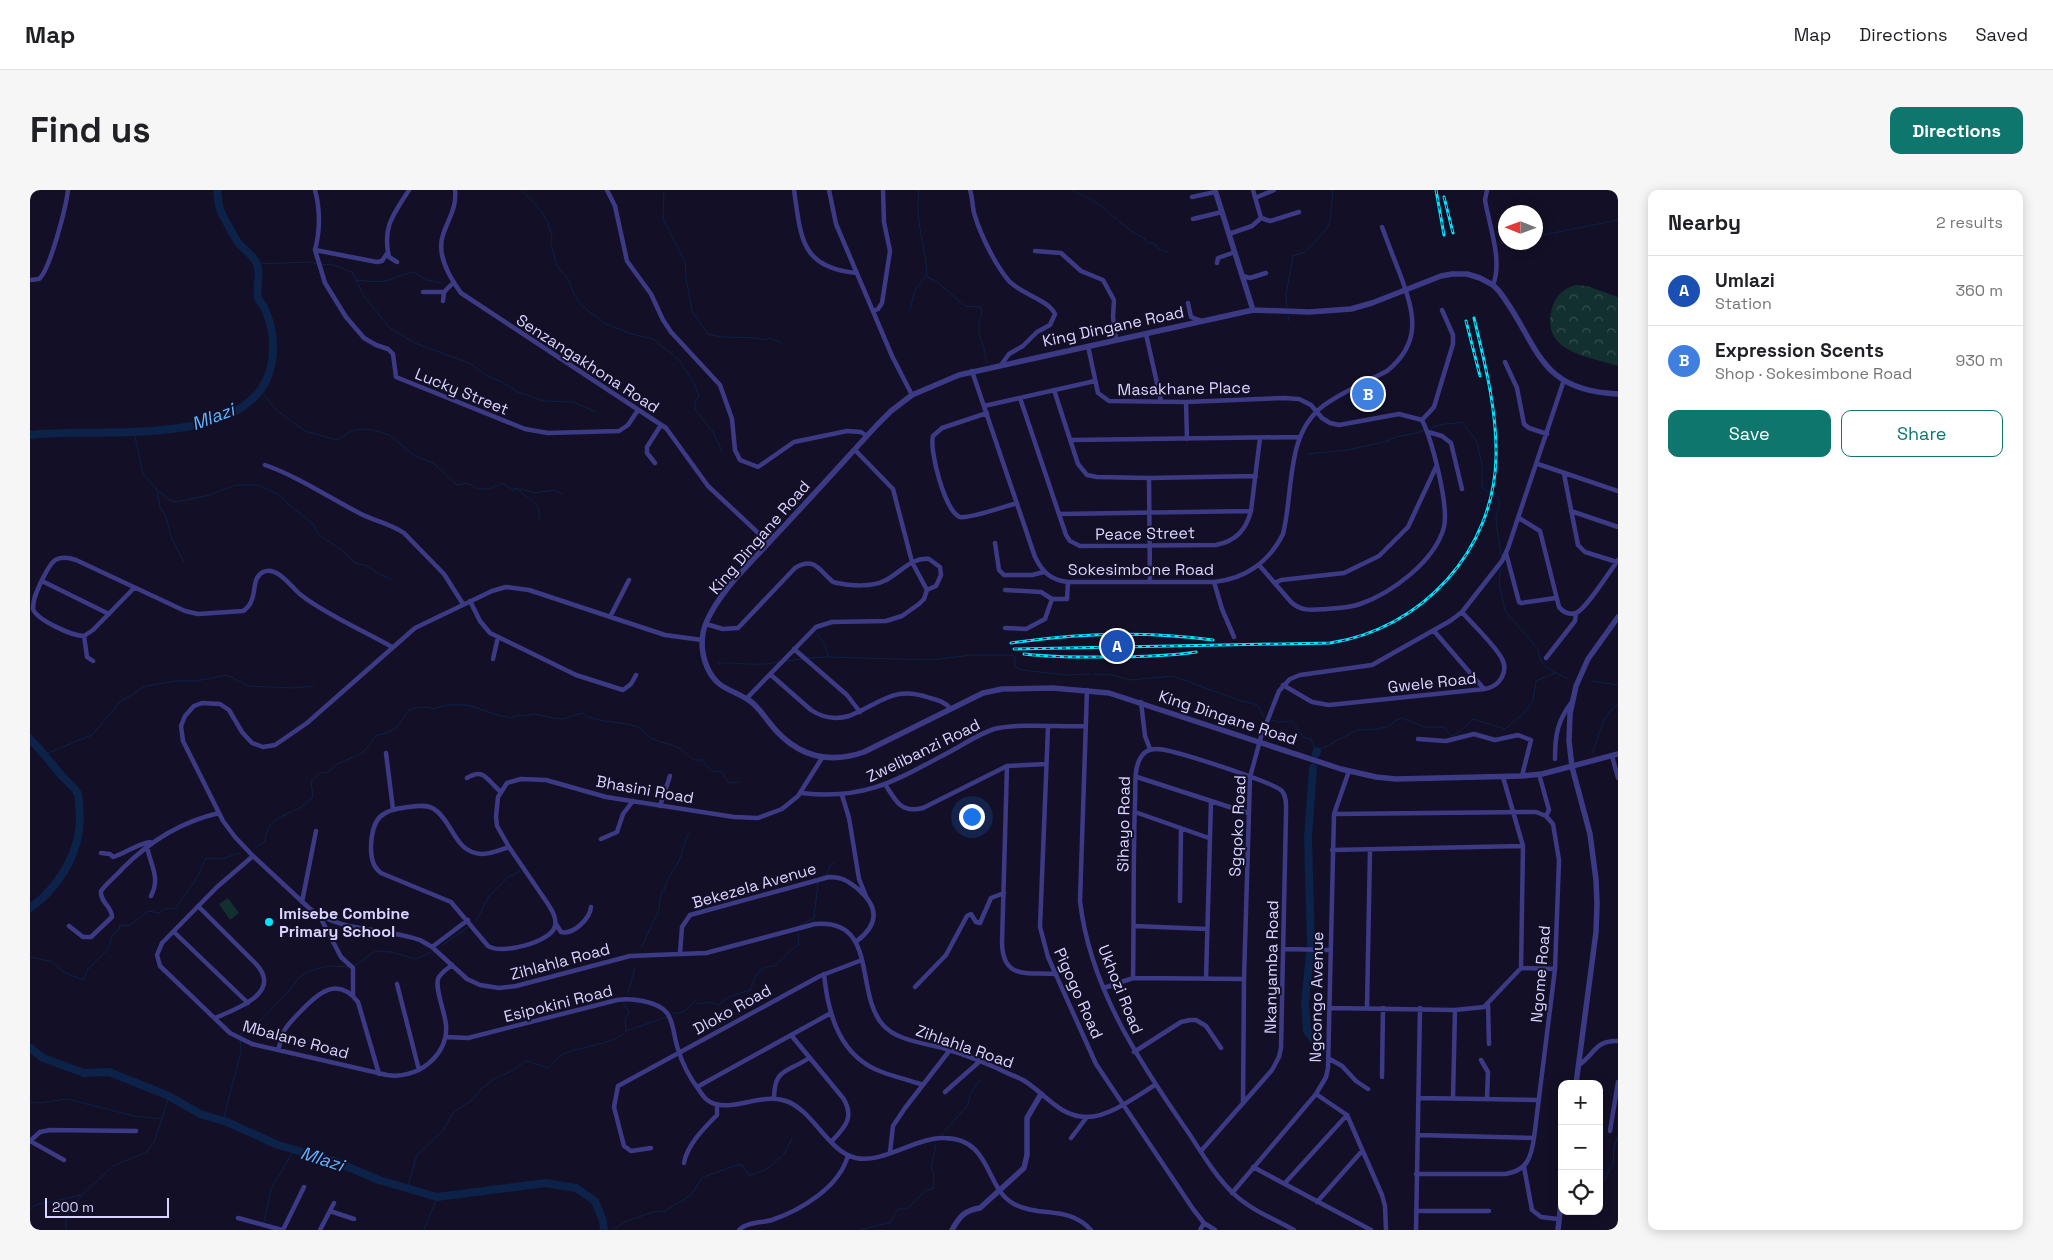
<!DOCTYPE html>
<meta charset="utf-8">
<style>
body{margin:0;font-family:"Space Grotesk",sans-serif;background:#f6f6f6;color:#202124}
.controls{position:absolute;right:15px;bottom:15px;display:grid;overflow:hidden;border-radius:10px;box-shadow:0 2px 12px #0003}
.controls button{width:45px;height:45px;display:grid;place-items:center;padding:0;border:0;border-bottom:1px solid #e0e0e0;background:#fff;color:#202124;font:25px sans-serif}
.compass{position:absolute;left:1468px;top:15px;width:45px;height:45px;border-radius:50%;background:#fff;box-shadow:0 2px 12px #0003;rotate:271deg}
.scale{position:absolute;left:15px;bottom:12px;width:124px;box-sizing:border-box;padding-left:5px;border:2px solid #d9d4ff;border-top:0;font-size:14px;line-height:18px;white-space:nowrap;color:#d9d4ff;-webkit-text-stroke:4px #130f26;paint-order:stroke}
.you{position:absolute;left:941px;top:626px;width:18px;height:18px;margin:-12px;border:4px solid #fff;border-radius:50%;background:#1a73e8;box-shadow:0 0 0 8px #1a73e833}
.badge{display:grid;place-items:center;width:32px;height:32px;border-radius:50%;background:#0f766e;color:#fff;font-size:16px;font-weight:700}
.pin{position:absolute;translate:-50% -50%;border:2px solid #fff;box-shadow:0 1px 5px #0006}
.list{margin:0;padding:0;list-style:none}
h2{display:flex;justify-content:space-between;align-items:center;height:65px;margin:0;padding:0 20px;font-size:21px}
h2 small{font-size:16px;font-weight:400;color:#757577}
.list li{display:grid;grid-template-columns:32px 1fr auto;gap:15px;align-items:center;box-sizing:border-box;height:70px;padding:0 20px;border-top:1px solid #e0e0e0}
.list b{display:block;font-size:19px;white-space:nowrap}
.list p{margin:0;font-size:16px;white-space:nowrap;color:#757577}
.list em{font-size:16px;font-style:normal;color:#757577}
.actions{display:flex;gap:10px;padding:15px 20px}
.actions a{flex:1;padding:11px 0;border:1px solid #0f766e;border-radius:10px;text-align:center;font-size:18px;color:#0f766e}
.actions .main{background:#0f766e;color:#fff}
.icon{flex:none;width:28px;height:28px;fill:none;stroke:currentColor;stroke-width:2;stroke-linecap:round;stroke-linejoin:round}
.map{position:relative;flex:none;width:1588px;height:1040px;overflow:hidden;border-radius:10px}
header{display:flex;align-items:center;gap:30px;box-sizing:border-box;height:70px;padding:0 25px;background:#fff;border-bottom:1px solid #e0e0e0}
header strong{font-size:24px}
nav{display:flex;gap:28px;margin-inline-start:auto;font-size:18px}
.intro{display:flex;align-items:center;justify-content:space-between;box-sizing:border-box;height:120px;padding:0 30px}
h1{margin:0;font-size:35px}
.button{padding:12px 22px;border-radius:10px;background:#0f766e;color:#fff;font-size:18px;font-weight:700}
main{display:flex;gap:30px;padding:0 30px}
aside{flex:1;background:#fff;border-radius:10px;box-shadow:0 2px 12px #0003}
.map>svg:first-child{display:block}
.green{fill:#12302f}
.forest{fill:url(#forest-crowns)}
.lines{fill:none;stroke-linecap:round;stroke-linejoin:round}
.stream{stroke:#0c2248;stroke-width:1}
.river{stroke:#0c2248;stroke-width:8}
.minor{stroke:#3d3a85;stroke-width:4.5}
.tertiary{stroke:#3d3a85;stroke-width:5.5}
.rail-casing{stroke:#00e5ff;stroke-width:3}
.rail{stroke:#130f26;stroke-width:1;stroke-dasharray:4;stroke-linecap:butt}
.poi-dot{fill:#00e5ff;stroke:#130f26;stroke-width:2}
.labels{text-anchor:middle;stroke-width:4;stroke-linejoin:round;paint-order:stroke}
.street-label{font-size:16px;fill:#d9d4ff;stroke:#130f26}
.poi-label{font-size:16px;font-weight:bold;fill:#d9d4ff;stroke:#130f26;text-anchor:start}
.water-label{font-size:18px;font-style:italic;fill:#62b6ff;stroke:#130f26}
</style>
<header>
<strong>Map</strong>
<nav><a>Map</a><a>Directions</a><a>Saved</a></nav>
</header>
<div class="intro"><h1>Find us</h1><a class="button">Directions</a></div>
<main>
<div class="map">
<svg width="1588" height="1040" viewBox="0 0 1588 1040">
<defs>
<pattern id="forest-crowns" width="20" height="18" patternUnits="userSpaceOnUse" patternTransform="scale(1.25)"><rect width="20" height="18" fill="#12302f"/><path d="M2 6a3 3 0 1 1 6 0M12 15a3 3 0 1 1 6 0" fill="none" stroke="#344d4e"/></pattern>
</defs>
<rect width="100%" height="100%" fill="#130f26"/>
<path class="green" d="M198,708L209,723L200,730L189,714Z"/>
<path class="forest" d="M1546,95L1557,96L1588,107V176C1557,166 1510,162 1522,118C1526,105 1534,98 1546,95Z"/>
<g class="lines">
<path class="stream" d="M492,0L512,22L518,33L522,45L521,53L525,69L529,79L538,89L543,102L551,115L576,134L602,144L624,149L631,156L638,160L650,171L664,193L669,206L665,212V219L683,242L692,261
M634,0L633,29L655,72L656,87L662,121L678,144C697,150 718,145 736,150L740,148L752,153
M1043,0C1050,6 1057,6 1064,11C1081,22 1095,40 1114,48L1117,53H1124L1130,60L1138,62
M1508,46L1588,30
M227,74L280,72L288,74
M291,74L304,75L322,82L334,106L360,138L385,153L439,173L459,187L470,191L488,202L514,211L543,212L566,222
M897,87L906,91L935,116L950,117L952,122C943,144 956,153 956,173
M326,90C336,91 350,93 360,90C368,87 375,83 384,82L396,90L411,93
M1257,117L1256,105L1263,66L1275,62L1296,40L1300,32L1303,0
M880,120L885,100L897,85C896,63 889,42 888,20C887,14 889,7 889,0
M1258,126L1259,131
M231,200L245,219L275,241L307,250L324,240L339,239L360,245L383,265L403,273L427,295L437,293L448,299H459L473,293L482,300L488,298C492,306 501,307 506,315C510,319 508,325 510,330
M1401,238C1413,232 1420,235 1432,232L1447,252L1452,275V298L1458,301
M104,242L113,284L127,300L130,317L136,327L141,347L154,372
M1277,264L1318,260L1358,251C1368,244 1382,246 1394,240
M490,299L505,303L524,300L532,304
M127,300L140,310L146,312L176,306L206,295H229L251,306L258,314L283,334L288,344L313,361L325,373L338,376L349,384L361,389
M1466,305C1473,314 1467,319 1466,328C1466,339 1470,353 1471,365
M1471,378L1469,393L1475,421L1508,459C1508,476 1523,482 1537,488
M786,443L795,455L798,466
M778,468L798,467L901,470L941,465H982L985,467V476L991,480L1037,485L1059,484
M755,471L774,469
M688,473C708,472 728,477 749,472
M1064,484L1082,485L1100,490L1143,486L1211,511L1225,514L1229,517L1233,526L1236,528
M1562,491L1588,495
M1242,530L1248,532L1262,531L1274,548L1281,549L1285,560L1287,561L1327,540L1348,539L1359,536L1365,531L1372,528L1394,537H1414L1420,545L1423,546L1429,542L1443,529L1475,539L1494,523L1503,511L1506,491L1525,483
M1562,563C1571,544 1569,528 1588,514
M16,564L62,545L91,511L116,496L146,491H166L197,485L219,496L263,498L283,496
M225,658L234,652C236,646 237,638 242,633C254,622 272,621 283,607L281,592L290,583L298,582L307,574L332,563L337,558L347,545L357,543L367,537L379,520L384,518L398,517L403,519L417,515H438L471,526L482,528L487,525L492,526L505,524L523,528L533,529L552,523C563,533 592,531 608,537C612,539 618,546 623,549C631,553 637,553 645,556C652,559 658,566 664,570H672L682,581L692,582L699,593L709,592
M788,688L797,684L800,676L804,673
M446,731L459,706L477,688L490,681
M769,736L784,728L788,693
M413,755L438,737
M611,758L629,720L631,703L634,700C635,693 642,682 646,676C652,668 653,653 659,643
M0,767L23,772L32,781L52,790L55,787L57,780L79,758L82,746L89,740L90,735L99,736L118,721L129,723L134,719L146,718L168,686L176,668L191,669L210,663
M324,776L346,761L361,762L386,769L401,762
M598,803L605,777
M643,823C654,825 659,817 665,811L669,814L680,812L688,815L699,807L720,800C723,793 727,779 736,777C740,776 743,777 747,774C755,768 759,759 769,755L768,743
M596,841L637,827
M210,847L213,840L232,829L259,801L270,787L277,782L298,776L320,777
M0,912L10,913L37,909L104,926L132,929
M193,931L211,861L210,850
M911,945L938,915L940,904L950,890
M377,999L387,965L413,941L423,923L444,908L451,899L464,889L482,881L494,872L498,871L518,878C523,874 528,867 533,864C548,857 586,854 596,841L595,829L599,823L594,814
M1569,1007L1571,995L1583,974L1584,958L1588,946
M0,1019L6,1015L52,1005
M234,1032L241,999L264,960
M36,1040V1027L52,1005L83,976L117,962L125,950L139,906
M231,1040L232,1038
M394,1040L407,1007
M583,1040L594,1032L623,1022L635,1021L661,1005L672,988L676,986L707,975H712L720,986L737,979L755,963L762,948
M830,1040L861,1032L866,1022L869,1019H877L896,1000L903,999L904,984L901,977L906,955"/>
<path class="river" d="M0,245C74,236 259,267 242,142C241,135 237,124 234,117C232,114 229,111 228,108C226,98 230,88 228,78C225,66 217,62 210,55C207,52 191,23 190,19C188,13 188,6 187,0
M0,549C11,560 20,572 30,584C35,590 45,597 48,604C49,607 49,612 49,616C55,655 31,696 0,718
M1286,564L1287,561
M1281,756L1278,648L1283,578
M1280,764L1275,813L1277,841L1290,858
M0,858L13,868L54,883L79,882L139,906L170,924L197,932L248,955L304,971L349,990L407,1007L516,993L546,998L565,1011L573,1031L574,1040"/>
<path class="minor" d="M285,0C290,19 290,41 285,60L347,72L352,71L358,62
M425,0C427,18 418,29 413,45C406,65 420,88 431,103L636,238L678,296L739,353
M577,0L585,16L597,71L621,104L633,130L641,142L690,195L702,229L705,260L710,270L728,277L764,252L817,241L831,242L837,246
M764,0C771,47 770,78 827,83
M799,0L806,34L862,166L882,205
M940,0C943,9 942,18 945,26C951,46 966,76 979,91C991,104 1019,110 1025,124L1020,135L1007,142L993,156L979,164L971,175
M1457,0L1455,10C1459,35 1473,71 1463,95
M1162,7L1185,2
M1225,8L1244,0
M1231,28L1240,31L1269,22
M1163,29L1192,22
M1199,44L1222,36L1231,28L1223,0
M285,60L295,93L316,127L334,148L346,155L358,159L363,164L366,187L495,239L518,243L589,241L598,235L608,220
M1005,61L1031,63L1051,81L1073,90L1084,110L1083,127L1086,150
M367,72L359,67C352,36 364,24 379,0
M1187,73L1188,68L1205,62
M1213,86L1220,88L1236,83
M0,90L9,89C20,80 36,17 38,0
M393,102H414
M413,111L414,102L424,92
M1158,113L1161,127L1172,131
M843,121L848,119L852,113L860,61L854,32L853,0
M1116,144L1131,211
M1058,156L1068,203L1079,211L1156,212L1254,208L1269,209L1281,215L1292,228L1300,233L1309,235L1369,224L1392,230C1402,250 1419,315 1414,337C1405,371 1362,403 1330,414C1319,418 1308,418 1296,419C1282,420 1272,422 1261,412L1229,375
M1475,172L1487,198L1494,234L1499,238L1517,244
M942,181L1005,367C1013,383 1021,390 1038,392H1184C1215,389 1239,372 1253,344C1264,301 1255,245 1293,216C1312,202 1336,192 1357,181C1393,152 1384,122 1370,84C1364,69 1358,53 1352,37
M1024,200L1048,274L1057,285L1067,287L1119,288L1226,286
M990,208L1036,345L1040,351L1050,356L1186,355C1206,351 1216,340 1221,321L1230,248
M1156,212L1157,249
M954,216L1065,191
M957,223L912,238L903,246C899,260 915,322 930,327C939,329 976,316 987,313
M1392,230L1404,217L1423,154V145L1412,120
M1398,242L1412,246L1421,253L1432,299
M1041,250L1269,247
M625,273L617,263V257L631,235
M1508,274L1588,301
M235,275C269,287 298,307 331,324C345,331 361,334 374,343L414,384L433,414
M1534,284L1548,355L1555,362L1587,372
M1119,288L1120,392
M1541,321L1588,337
M1029,324L1221,321
M1489,328L1510,341L1529,417C1533,422 1539,425 1546,423C1556,419 1580,381 1588,370
M965,353L969,380L974,385H1002L1014,382
M1476,363L1489,412L1491,413L1526,408
M12,391L79,424
M1184,392L1192,419L1204,447
M1245,393L1251,390L1314,383L1349,366L1378,337L1406,277
M104,398L63,440L54,446C42,446 7,430 3,419C3,408 7,401 11,392C20,375 23,362 46,370L155,421L168,424L213,421C230,410 219,389 233,382C247,375 261,397 271,405C295,424 334,441 362,457
M975,400L1011,402L1022,409H1037L1038,392
M440,411L450,431L460,443L546,485L593,500L601,494L606,485
M580,427L599,390
M676,434L693,439L708,438L765,378C784,366 789,380 803,392L807,393C820,396 842,397 854,391C870,384 880,367 899,369L910,377L911,385L906,396L897,400
M975,438L996,439L1015,429L1022,409
M1404,441L1454,499
M54,446L57,467L63,471
M672,450L635,445L499,400L476,397L462,401L385,438L277,533L245,555L233,557L222,553L212,542L199,520L190,514L172,513L164,516L155,526L151,536L153,551L193,631L205,647L223,666L279,718C311,743 353,737 390,750L402,757L437,789L450,795L469,798L486,796L600,766L676,763L785,734C849,728 824,803 853,835C868,852 898,853 919,860C936,865 953,872 969,879C976,883 985,886 993,890C1015,903 1029,927 1057,927C1079,927 1107,906 1125,895
M764,459L817,505L830,522
M1516,468L1545,431L1546,423
M463,469L468,447
M741,485L781,520C793,528 805,530 819,526C852,513 863,495 900,508C908,510 915,512 921,519
M1253,495L1282,512L1299,515L1454,499C1469,497 1480,482 1471,467C1462,452 1444,436 1432,422
M1057,500L1050,711C1060,798 1110,873 1158,942C1172,963 1185,986 1203,1003C1219,1019 1244,1029 1264,1040
M717,508L786,437L802,432L856,431L872,426L889,414L894,409L897,400L882,372L863,299L825,260
M1111,512L1115,546L1120,559
M1018,537L1010,737L1018,767L1066,874L1163,1019L1174,1033L1185,1040
M1388,549L1416,551L1444,544L1465,550L1488,545L1501,550L1492,586
M356,563L363,619
M1582,566L1588,588
M1525,569C1525,546 1527,531 1542,512
M977,576L972,753C973,790 997,782 1026,784
M1509,584L1519,620L1516,626
M1107,587L1218,623
M437,588C455,577 457,591 471,602
M855,594C865,610 871,624 893,618L977,576L1016,574
M772,603C836,611 868,589 923,560C936,553 949,544 964,539C986,533 1031,537 1056,536
M812,605L819,628L829,689L836,706
M630,616L640,586
M1105,622L1179,648
M1304,624L1506,622L1516,626L1523,634L1529,670L1525,779L1504,948C1501,968 1497,981 1475,984H1386
M571,649L587,642L593,624L603,611
M117,656C120,675 131,687 121,706
M479,657C467,661 454,667 442,662C424,655 420,629 404,619C397,614 386,616 378,617C351,620 342,628 341,656C341,667 342,676 351,683L421,712L458,756C471,765 522,752 525,736C527,728 522,721 518,714L479,657L467,636L466,627L468,607L477,593L491,589L516,590L576,607L704,627L728,628L752,619L768,606L792,568
M1302,660L1493,656
M71,663L80,664L83,667C96,663 107,654 120,652
M223,666L187,697L132,753L127,765L130,776L200,843L222,854L357,885C386,890 419,866 416,835C415,822 405,800 408,789C410,783 417,779 422,775
M1150,711L1151,638
M272,712L286,641
M168,716L226,774C253,803 206,819 185,828
M289,725L311,767L323,778V806
M526,734L531,742C544,745 560,728 561,717
M39,736L53,747H61L82,727C82,716 70,713 71,701C77,693 86,686 93,678C120,651 150,632 189,623
M1104,736L1177,739
M144,742L218,813
M402,757L438,730
M1254,759L1300,760
M650,763L652,737L660,725L799,687C812,687 818,691 828,699C849,717 849,734 827,751
M1491,778L1525,779
M794,784C798,825 810,867 852,882C865,887 879,890 893,895
M1103,788L1214,789
M1176,789L1181,611
M367,794L389,880
M885,797L916,765L937,726L941,724L946,732L950,733L961,708L974,703
M1074,798L1103,788C1104,729 1103,671 1105,612C1106,599 1103,579 1111,567C1114,562 1120,559 1126,559C1140,558 1245,593 1252,601C1257,607 1256,616 1256,623L1251,858L1249,867L1242,880L1171,961
M1458,815L1459,854
M1337,817L1340,660
M1300,818L1425,820L1454,817L1491,778L1493,656L1473,587
M761,845L813,908C825,927 815,937 802,951
M417,847L438,848L587,810C601,808 628,811 637,823C644,832 644,849 648,859C652,873 660,888 669,900C673,906 677,912 685,914C706,920 732,903 756,911C783,920 798,962 826,968C852,974 887,947 914,948C962,948 955,999 984,1014C1011,1028 1038,1015 1061,1040
M248,860C250,854 252,847 254,841C258,834 264,828 270,822C287,804 307,785 328,812L349,884
M1104,862L1151,832L1160,830H1166L1176,836L1191,858
M1298,868L1312,876L1326,891L1338,899
M1451,870L1458,882L1457,908
M1549,875C1565,864 1565,850 1588,851
M1352,887L1353,818
M667,897L801,823
M915,902L950,871
M1286,904L1317,925L1352,1005L1355,1016L1356,1040
M1388,908L1508,910
M1423,908L1425,820
M744,909C744,878 757,883 779,868
M1213,912L1214,789L1220,587L1231,547L1249,501L1260,489L1270,485L1342,475L1420,431L1432,422L1472,371L1478,358L1534,190
M1580,941L1588,892
M1388,945L1504,948
M1041,948L1057,927
M0,951L10,942L20,940L106,941
M0,951L34,970
M621,958L601,961L594,956L584,917L588,896L790,786L832,770
M860,962L863,936L875,918L920,860
M654,973C657,955 674,938 687,925V915
M1223,977L1341,1040
M1494,977L1502,1020L1511,1027L1528,1029
M1255,993L1317,925
M1202,1003L1286,904L1296,887L1298,878L1304,624L1319,581
M1287,1012L1332,961
M300,1021L324,1029
M1386,1021H1459
M208,1028L252,1040
M253,1040L274,997
M290,1040L304,1013
M709,1040C717,1032 731,1033 742,1030C771,1020 810,997 818,965
M1170,1040L1174,1033
M1386,1040L1390,818"/>
<path class="tertiary" d="M1185,0L1223,120
M1588,204C1506,201 1509,153 1469,101L1463,95L1450,88L1437,84H1422L1411,86L1342,113L1321,119L1279,122L1223,120L929,185L882,205L861,221L847,235C813,272 779,310 744,347C721,373 690,400 676,433C670,448 671,462 677,477C687,499 699,498 717,509C726,514 732,523 738,531C763,564 794,576 834,562L953,503L972,499L1023,498L1079,503L1311,579L1346,587L1366,589L1492,586L1512,584L1588,564
M1546,894L1566,742L1567,714L1566,690L1560,644L1542,577L1539,551L1540,524L1546,496L1558,469L1588,427
M922,1040C929,1027 935,1020 950,1018L994,978L997,965V928L1011,904
M1528,1040L1532,1003"/>
<defs>
<path id="rail" d="M1406,0L1414,45
M1414,7L1423,43
M1436,131L1450,186
M981,453C1047,443 1117,441 1183,450
M984,459L1300,453C1392,439 1464,361 1466,267C1467,220 1455,174 1444,128
M994,464C1026,468 1059,467 1092,467C1117,466 1141,466 1166,462"/>
</defs>
<use href="#rail" class="rail-casing"/>
<use href="#rail" class="rail"/>
</g>
<circle class="poi-dot" cx="239" cy="732" r="5"/>
<g class="labels">
<g class="street-label">
<text transform="translate(1083 136) rotate(-12)" y="6">King Dingane Road</text>
<text transform="translate(558 173) rotate(33)" y="6">Senzangakhona Road</text>
<text transform="translate(1154 198) rotate(-1)" y="6">Masakhane Place</text>
<text transform="translate(432 201) rotate(22)" y="6">Lucky Street</text>
<text transform="translate(1115 343) rotate(-1)" y="6">Peace Street</text>
<text transform="translate(729 347) rotate(-49)" y="6">King Dingane Road</text>
<text x="1111" y="385">Sokesimbone Road</text>
<text transform="translate(1402 492) rotate(-6)" y="6">Gwele Road</text>
<text transform="translate(1198 527) rotate(18)" y="6">King Dingane Road</text>
<text transform="translate(893 560) rotate(-26)" y="6">Zwelibanzi Road</text>
<text transform="translate(615 599) rotate(10)" y="6">Bhasini Road</text>
<text transform="translate(1093 634) rotate(-89)" y="6">Sihayo Road</text>
<text transform="translate(1207 636) rotate(-87)" y="6">Sgqoko Road</text>
<text transform="translate(724 695) rotate(-16)" y="6">Bekezela Avenue</text>
<text transform="translate(530 771) rotate(-15)" y="6">Zihlahla Road</text>
<text transform="translate(1241 777) rotate(-89)" y="6">Nkanyamba Road</text>
<text transform="translate(1510 784) rotate(-85)" y="6">Ngome Road</text>
<text transform="translate(1091 799) rotate(68)" y="6">Ukhozi Road</text>
<text transform="translate(1049 803) rotate(66)" y="6">Pigogo Road</text>
<text transform="translate(1286 807) rotate(-89)" y="6">Ngcongo Avenue</text>
<text transform="translate(528 813) rotate(-14)" y="6">Esipokini Road</text>
<text transform="translate(702 819) rotate(-29)" y="6">Dloko Road</text>
<text transform="translate(266 849) rotate(15)" y="6">Mbalane Road</text>
<text transform="translate(935 856) rotate(19)" y="6">Zihlahla Road</text>
</g>
<g class="poi-label">
<text x="249" y="729">Imisebe Combine<tspan x="249" dy="18">Primary School</tspan></text>
</g>
<g class="water-label">
<text transform="translate(183 227) rotate(-21)" y="6">Mlazi</text>
<text transform="translate(292 969) rotate(18)" y="6">Mlazi</text>
</g>
</g>
</svg>
<div class="controls">
<button>+</button>
<button>−</button>
<button><svg class="icon" aria-label="locate" viewBox="0 0 24 24"><circle cx="12" cy="12" r="6"/><path d="M12 2v4M12 18v4M2 12h4M18 12h4"/></svg></button>
</div>
<svg class="compass" viewBox="-18 -18 36 36"><path d="M0-13l5 13h-10z" fill="#e53935"/><path d="M0 13l5-13h-10z" fill="#757577"/></svg>
<div class="scale">200 m</div>
<div class="you"></div>
<div class="pin badge" style="left:1087px;top:456px;background:#1a4fb4">A</div>
<div class="pin badge" style="left:1338px;top:204px;background:#3f7fe0">B</div>
</div>
<aside>
<h2>Nearby<small>2 results</small></h2>
<ul class="list">
<li><span class="badge" style="background:#1a4fb4">A</span><div><b>Umlazi</b><p>Station</p></div><em>360 m</em></li>
<li><span class="badge" style="background:#3f7fe0">B</span><div><b>Expression Scents</b><p>Shop · Sokesimbone Road</p></div><em>930 m</em></li>
</ul>
<div class="actions"><a class="main">Save</a><a>Share</a></div>
</aside>
</main>
